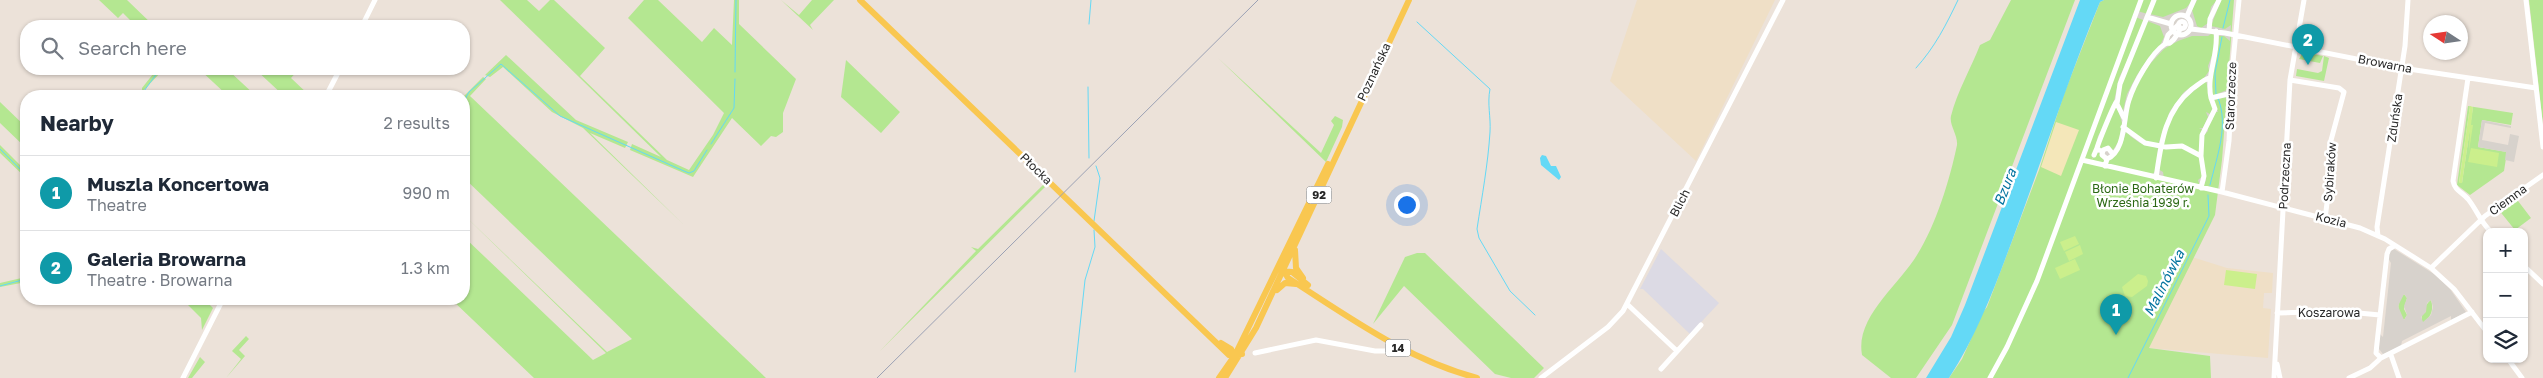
<!DOCTYPE html>
<meta charset="utf-8">
<style>
body{margin:0;font-family:"Golos Text",sans-serif;background:#f6f6f7;color:#1f2937}
.controls{position:absolute;right:15px;bottom:15px;display:grid;overflow:hidden;border-radius:10px;box-shadow:0 1px 4px #0004}
.controls button{width:45px;height:45px;display:grid;place-items:center;padding:0;border:0;border-bottom:1px solid #e0e1e3;background:#fff;color:#1f2937;font:25px sans-serif}
.compass{position:absolute;left:2423px;top:15px;width:45px;height:45px;border-radius:50%;background:#fff;box-shadow:0 1px 4px #0004;rotate:282deg}
.you{position:absolute;left:1406px;top:204px;width:18px;height:18px;margin:-12px;border:4px solid #fff;border-radius:50%;background:#1a73e8;box-shadow:0 0 0 8px #1a73e833}
.badge{display:grid;place-items:center;width:32px;height:32px;border-radius:50%;background:#1a73e8;color:#fff;font-size:16px;font-weight:700}
.pin{position:absolute;translate:-50% -41px;filter:drop-shadow(0 1px 2px #0008)}
.pin::after{content:'';position:absolute;top:26px;width:18px;height:15px;background:inherit;clip-path:polygon(0 0,100% 0,50% 100%)}
.list{margin:0;padding:0;list-style:none}
h2{display:flex;justify-content:space-between;align-items:center;height:65px;margin:0;padding:0 20px;font-size:21px}
h2 small{font-size:16px;font-weight:400;color:#747a83}
.list li{display:grid;grid-template-columns:32px 1fr auto;gap:15px;align-items:center;box-sizing:border-box;height:75px;padding:0 20px;border-top:1px solid #e0e1e3}
.list b{display:block;font-size:19px;white-space:nowrap}
.list p{margin:0;font-size:16px;white-space:nowrap;color:#747a83}
.list em{font-size:16px;font-style:normal;color:#747a83}
.icon{flex:none;width:28px;height:28px;fill:none;stroke:currentColor;stroke-width:2;stroke-linecap:round;stroke-linejoin:round}
.map{position:relative;flex:none;width:2543px;height:378px;overflow:hidden}
.search{position:absolute;background:#fff;box-shadow:0 1px 4px #0004;left:20px;top:20px;width:450px;height:55px;display:flex;align-items:center;gap:12px;box-sizing:border-box;padding:0 18px;border-radius:20px;color:#747a83;font-size:19px}
.panel{position:absolute;background:#fff;box-shadow:0 1px 4px #0004;left:20px;top:90px;width:450px;height:215px;border-radius:20px}
.map>svg:first-child{display:block}
.industrial{fill:#dcdae4}
.education{fill:#efdfc6}
.green{fill:#b4e791;fill-rule:evenodd}
.sand{fill:#f4e7b9}
.pitch{fill:#cbef8c}
.plaza{fill:#d7d2cc;fill-rule:evenodd}
.water{fill:#64d9f6}
.lines{fill:none;stroke-linecap:round;stroke-linejoin:round}
.stream{stroke:#64d9f6;stroke-width:1}
.minor{stroke:#fff;stroke-width:5}
.major{stroke:#f9c750;stroke-width:6}
.rail{stroke:#9ba1b4;stroke-width:1}
.labels{text-anchor:middle;stroke-width:5;stroke-linejoin:round;paint-order:stroke}
.shield{fill:#fff;stroke:#686868;stroke-width:1}
.shield-label{font-size:11px;font-weight:bold;fill:#282828}
.street-label{font-size:12px;fill:#282828;stroke:#fff}
.park-label{font-size:12px;fill:#2c6915;stroke:#fff}
.water-label{font-size:14px;font-style:italic;fill:#0575a0;stroke:#fff}
</style>
<div class="map">
<svg width="2543" height="378" viewBox="0 0 2543 378">
<rect width="100%" height="100%" fill="#ece2d9"/>
<path class="industrial" d="M1661,249L1719,303L1690,334L1643,289H1640Z"/>
<path class="education" d="M1637,0H1775L1696,161L1610,81Z
M2192,257L2227,268L2273,273L2272,293H2264L2263,308L2271,309L2268,358L2148,348Z"/>
<path class="green" d="M99,0H127L154,26H136L123,13L118,18Z
M500,0H527L539,11L550,0H554L605,48L580,76L667,160L689,170L713,135L724,113L628,18L644,0H658L702,42L714,28L732,45L734,0H739V24L796,79L783,113V132L776,137L771,136L761,146L732,118L693,177L630,150L632,144L661,157Z
M781,0L799,15L812,0H834L810,25L813,30Z
M2011,0H2075L1952,325L1916,378H1891L1862,355C1855,317 1899,285 1917,255C1936,225 1950,179 1957,145C1958,135 1949,125 1951,116C1957,92 1971,68 1980,45L1990,40Z
M2104,0H2234L2222,160L2215,215L2149,348L2210,356L2211,378H1949L1962,359L1983,312L1987,307L2039,170L2064,94L2100,2Z
M2529,0H2543V125Z
M2303,52L2323,56L2320,63L2299,59Z
M506,55L576,120L628,142L625,148L590,133L684,225L583,128L552,112L503,67L490,77L485,75Z
M2324,56L2329,58L2324,81L2296,76L2297,69L2318,73L2322,71Z
M1218,58L1321,153L1334,125L1331,121L1335,116L1343,120L1342,127L1326,162Z
M846,60L900,112L881,133L841,97Z
M157,69H164L142,92V88Z
M199,69H227L256,96H228Z
M255,69H299L291,78L310,96H284Z
M483,77L486,79L470,96L766,378H534L451,299H464V237L593,360L606,353L464,215L607,352L632,339L464,178V96Z
M0,102L26,127V148L0,123Z
M2468,106L2513,113L2511,125L2482,120L2478,147L2507,152L2504,171L2470,195L2457,185ZM2470,106L2473,107L2462,183L2459,182Z
M0,145L26,171V178L0,153Z
M1043,185L1045,187L880,351L976,251L971,247L978,249Z
M2515,197L2531,218L2515,230L2498,209Z
M1417,253H1425L1544,368L1534,378H1511L1495,374L1404,286L1373,324L1405,257Z
M26,277V282L0,287V283Z
M2404,294L2407,298L2404,309L2407,315L2404,320C2397,312 2396,303 2404,294Z
M182,299H204L213,308L202,330L201,318Z
M2431,300C2434,310 2431,318 2422,323C2420,316 2426,303 2431,300Z
M246,336L249,339L239,350L245,356L226,378L241,359L232,351Z
M200,357L205,362L192,378H188Z"/>
<path class="sand" d="M2056,122L2079,130L2061,176L2041,167Z"/>
<path class="pitch" d="M2470,106L2473,107L2471,125H2473L2469,151L2470,129L2462,183H2459Z
M2471,148L2499,153L2497,167L2468,162Z
M2075,236L2079,244L2064,251L2060,242Z
M2080,245L2083,254L2069,261L2065,252Z
M2075,259L2080,270L2060,279L2055,268Z
M2226,270L2257,274L2255,289L2224,285Z
M2138,274L2146,276L2148,281L2147,286L2132,297L2125,296L2122,287Z"/>
<path class="plaza" d="M2153,0H2155L2150,14L2163,17L2186,8L2193,0H2197L2192,10L2197,26L2201,28L2208,23L2211,7L2217,0H2221L2211,26L2225,29L2231,25L2230,41L2224,36H2218V47L2211,71L2212,96L2227,90V97L2213,100L2218,112H2214L2211,117L2213,120L2209,119L2210,125H2207L2208,131L2203,136L2202,152L2206,180L2203,187L2200,186L2198,180L2203,176L2200,158L2193,151L2180,146L2163,147L2158,169L2163,172L2164,178L2152,175L2156,170L2158,148L2140,143L2130,136L2127,129L2121,147L2108,160L2106,164L2098,151L2092,160L2098,136L2111,115L2119,78L2146,21L2135,17L2137,11L2148,14ZM2147,21L2160,26L2164,37L2158,50L2149,57L2137,75L2127,94L2122,115L2119,105L2120,84ZM2211,34L2215,35L2216,45L2208,66L2209,71L2204,78L2184,92L2170,111L2158,145L2144,142L2135,136L2127,127L2126,117L2135,87L2149,65L2164,49L2178,41L2192,36H2208ZM2206,81L2213,109L2210,114L2206,112L2208,117L2203,128H2199L2203,130L2200,153L2185,146L2163,145L2165,130L2180,102ZM2116,103L2122,123L2119,141L2113,150L2108,147L2101,149L2099,144L2101,137Z
M2482,120L2511,126V128L2485,123L2482,140L2508,145L2510,134L2519,136L2514,162L2505,160L2506,152L2478,147Z
M2394,249L2434,274L2450,289L2466,312L2451,320V316L2402,341L2401,346L2383,354L2379,349L2380,334L2383,337L2391,263L2388,258L2389,252ZM2404,294L2407,298L2404,306L2407,315L2404,320L2398,306ZM2431,300L2433,307L2431,315L2423,322L2421,317L2426,312L2427,303Z"/>
<path class="water" d="M2080,0H2104L2100,2C2067,81 2042,161 2012,241C1994,289 1977,335 1949,378H1926L1951,337L1965,305Z
M1542,155L1546,156L1551,166H1556L1561,177L1559,180L1541,165L1540,158Z"/>
<g class="lines">
<path class="stream" d="M1417,22L1490,89C1487,104 1491,117 1490,132C1488,164 1482,196 1477,229L1479,238L1510,291L1535,315
M1089,24L1091,0
M202,26L204,24
M2223,28L2230,0
M1916,68C1935,47 1946,25 1958,0
M735,72L736,0
M1088,87L1089,158
M144,91L160,69
M2216,94L2215,73L2222,37
M140,96V95
M464,101L469,92L501,64L560,116L684,171L689,173L694,171L707,150
M711,144L734,108L735,79
M0,149L26,175
M2210,185C2217,156 2229,126 2218,98
M1094,221L1100,178L1096,166
M0,286L26,279
M1075,372L1085,280L1095,247L1094,230
M2128,378L2209,216L2208,195"/>
<path class="minor" d="M2526,0L2543,147
M2171 25a10 10 0 1 1 20 0a10 10 0 1 1-20 0Z
M2187,16L2194,0
M2147,17L2171,24
M2178.5 25a3.5 3.5 0 1 1 7 0a3.5 3.5 0 1 1-7 0Z
M362,26L375,0
M2191,29L2225,33L2402,68L2536,88
M2209,31L2210,19L2219,0
M2165,44L2168,35L2178,25
M2468,78L2453,181C2455,191 2462,192 2468,199C2477,210 2479,220 2491,232
M2290,80L2339,88L2344,92L2330,144L2331,171L2325,219
M326,96L340,69
M2211,98C2206,74 2219,55 2216,31
M2124,118L2117,104L2120,84L2154,0
M2123,127L2145,143L2166,147L2182,146L2201,156L2204,176L2201,188
M2097,148C2099,141 2114,104 2117,101
M2094,155L2097,148L2099,150
M2201,156L2202,135L2215,109L2211,98L2228,94
M2107,159L2102,155L2103,150L2108,148L2112,153
M2082,160L2222,192L2360,228L2385,239L2431,268L2454,289L2487,332
M2105,166L2107,159C2126,151 2123,117 2129,100C2134,84 2151,53 2165,44C2171,41 2167,46 2172,41C2176,38 2178,32 2181,28
M2156,178C2161,144 2164,112 2192,89C2198,85 2203,80 2209,78
M2222,192L2229,141L2233,62L2239,0
M2378,236L2377,227L2405,46L2408,0
M2524,266L2543,284
M2431,268L2485,216L2543,175
M1627,304L1677,351
M2277,313L2337,311L2380,315
M1255,353L1316,340L1375,351H1386L1391,344
M2391,355L2399,378
M2381,358L2376,353L2377,343L2387,254L2389,249L2394,246
M2381,358L2472,312
M2508,359L2522,378
M2277,364L2280,378
M1661,369L1701,325
M183,378L223,299
M1541,378L1608,327L1623,311L1783,0
M1990,378L2007,347L2037,281L2141,0
M2274,378L2290,80L2304,0
M2349,378L2370,368L2381,358"/>
<path class="major" d="M860,0L1229,355L1242,354
M1295,250L1296,268L1303,278
M1282,268L1288,278C1349,317 1406,359 1477,378
M1281,271L1292,272L1308,285
M1277,290L1285,283L1296,284
M1221,343L1231,349L1235,358
M1219,378L1235,355L1328,164
M1225,378L1256,328L1409,0"/>
<path class="rail" d="M877,378L1258,0"/>
</g>
<g class="labels">
<g class="shield">
<rect x="1306.5" y="186.5" width="25" height="17" rx="4"/>
<rect x="1385.5" y="339.5" width="25" height="17" rx="4"/>
</g>
<g class="shield-label">
<text x="1319" y="199">92</text>
<text x="1398" y="352">14</text>
</g>
<g class="street-label">
<text transform="translate(2385 64) rotate(11)" y="4">Browarna</text>
<text transform="translate(1374 72) rotate(-65)" y="4">Poznańska</text>
<text transform="translate(2231 96) rotate(-88)" y="4">Starorzecze</text>
<text transform="translate(2395 118) rotate(-82)" y="4">Zduńska</text>
<text transform="translate(1036 169) rotate(44)" y="4">Płocka</text>
<text transform="translate(2330 172) rotate(-86)" y="4">Sybiraków</text>
<text transform="translate(2285 176) rotate(-87)" y="4">Podrzeczna</text>
<text transform="translate(2508 200) rotate(-36)" y="4">Ciemna</text>
<text transform="translate(1680 203) rotate(-62)" y="4">Blich</text>
<text transform="translate(2331 220) rotate(14)" y="4">Kozia</text>
<text x="2329" y="317">Koszarowa</text>
</g>
<g class="park-label">
<text x="2143" y="193">Błonie Bohaterów<tspan x="2143" dy="14">Września 1939 r.</tspan></text>
</g>
<g class="water-label">
<text transform="translate(2005 187) rotate(-69)" y="5">Bzura</text>
<text transform="translate(2164 283) rotate(-63)" y="5">Malinówka</text>
</g>
</g>
</svg>
<div class="controls">
<button>+</button>
<button>−</button>
<button><svg class="icon" aria-label="layers" viewBox="0 0 24 24"><path d="M12 4l9 5-9 5-9-5zM3 14l9 5 9-5"/></svg></button>
</div>
<svg class="compass" viewBox="-18 -18 36 36"><path d="M0-13l5 13h-10z" fill="#e53935"/><path d="M0 13l5-13h-10z" fill="#747a83"/></svg>
<div class="you"></div>
<div class="pin badge" style="left:2116px;top:335px;background:#0f9aa8">1</div>
<div class="pin badge" style="left:2308px;top:65px;background:#0f9aa8">2</div>
<div class="search"><svg class="icon" aria-label="search" viewBox="0 0 24 24"><circle cx="10" cy="10" r="6"/><path d="M15 15l6 6"/></svg>Search here</div>
<section class="panel">
<h2>Nearby<small>2 results</small></h2>
<ul class="list">
<li><span class="badge" style="background:#0f9aa8">1</span><div><b>Muszla Koncertowa</b><p>Theatre</p></div><em>990 m</em></li>
<li><span class="badge" style="background:#0f9aa8">2</span><div><b>Galeria Browarna</b><p>Theatre · Browarna</p></div><em>1.3 km</em></li>
</ul>
</section>
</div>
